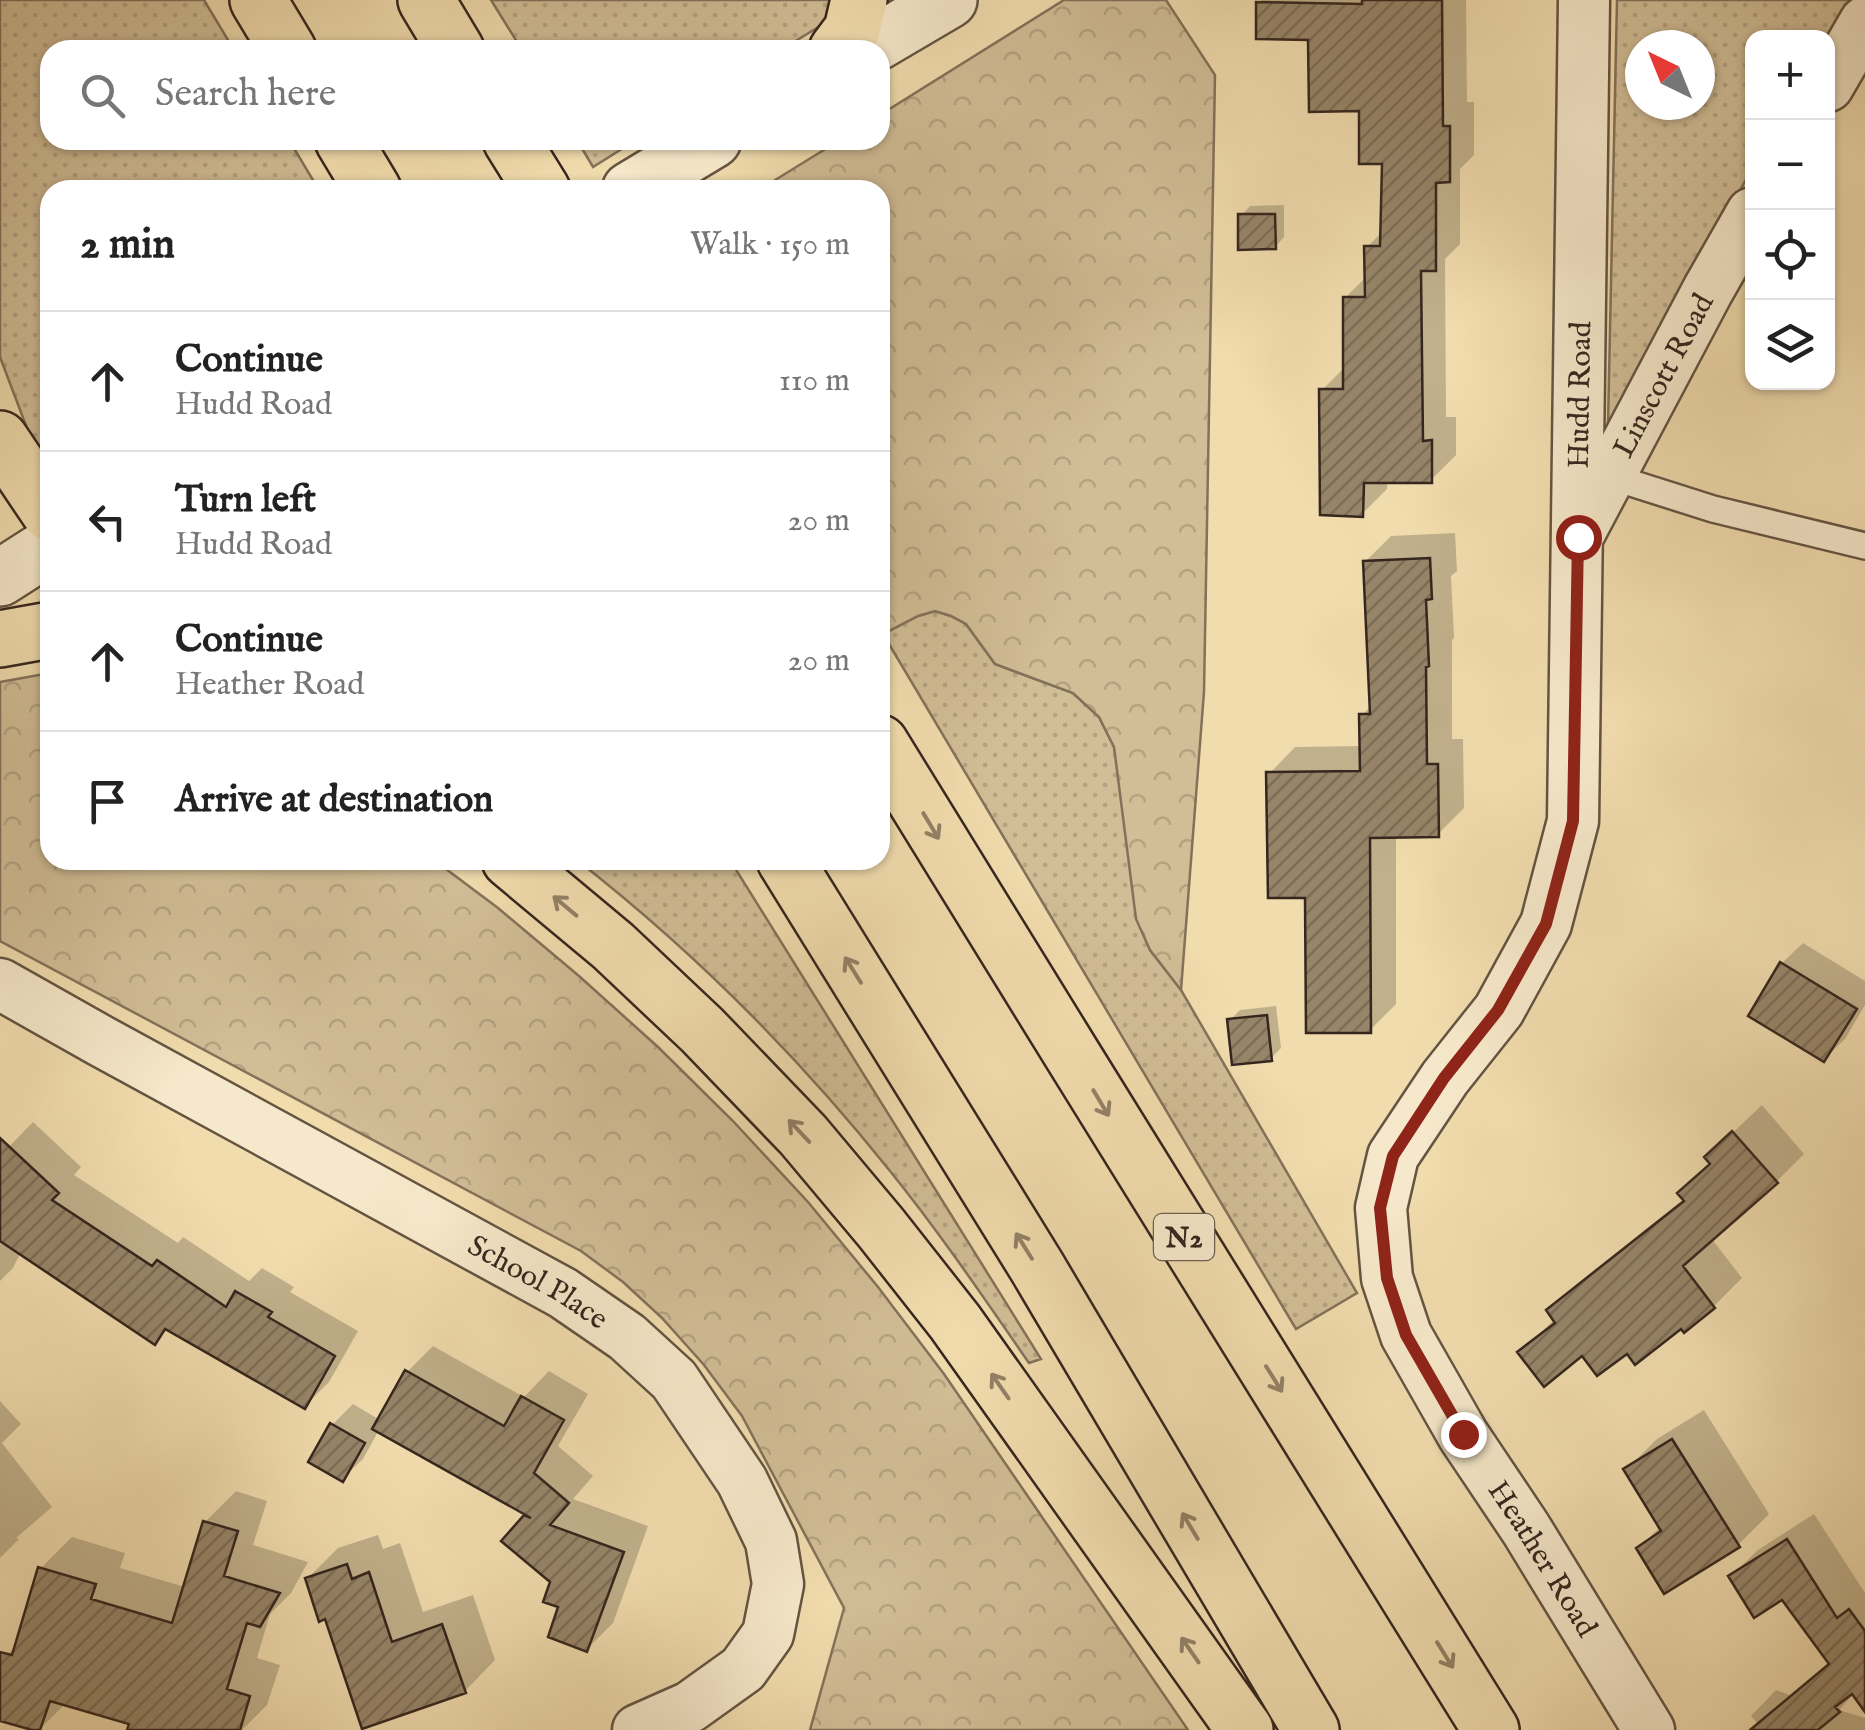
<!DOCTYPE html>
<meta charset="utf-8">
<style>
body{margin:0;font-family:"IM FELL English",serif;background:#f6f6f6;color:#222}
.controls{position:absolute;right:30px;top:30px;display:grid;overflow:hidden;border-radius:20px;box-shadow:0 2px 8px #0004}
.controls button{width:90px;height:90px;display:grid;place-items:center;padding:0;border:0;border-bottom:2px solid #e0e0e0;background:#fff;color:#222;font:50px sans-serif}
.compass{position:absolute;left:1625px;top:30px;width:90px;height:90px;border-radius:50%;background:#fff;box-shadow:0 2px 8px #0004;rotate:317deg}
.stop{position:absolute;width:30px;height:30px;margin:-22px;border:8px solid #8f2418;border-radius:50%;background:#fff}
.stop.end{background:#8f2418;border-color:#fff;box-shadow:0 2px 10px #0008}
.list{margin:0;padding:0;list-style:none}
h2{display:flex;justify-content:space-between;align-items:center;height:130px;margin:0;padding:0 40px;font-size:42px}
h2 small{font-size:32px;font-weight:400;color:#767676}
.list li{display:grid;grid-template-columns:65px 1fr auto;gap:30px;align-items:center;box-sizing:border-box;height:140px;padding:0 40px;border-top:2px solid #e0e0e0}
.list b{display:block;font-size:38px;white-space:nowrap}
.list p{margin:0;font-size:32px;white-space:nowrap;color:#767676}
.list em{font-size:32px;font-style:normal;color:#767676}
.icon{flex:none;width:55px;height:55px;fill:none;stroke:currentColor;stroke-width:2;stroke-linecap:round;stroke-linejoin:round}
.map{position:relative;flex:none;width:1865px;height:1730px;overflow:hidden}
.search{position:absolute;background:#fff;box-shadow:0 2px 8px #0004;left:40px;top:40px;width:850px;height:110px;display:flex;align-items:center;gap:25px;box-sizing:border-box;padding:0 35px;border-radius:30px;color:#767676;font-size:38px}
.panel{position:absolute;background:#fff;box-shadow:0 2px 8px #0004;left:40px;top:180px;width:850px;height:690px;border-radius:30px}
.map>svg:first-child{display:block}
.grass{fill:url(#grass-dots);stroke:#83725a;stroke-width:2.5;fill-rule:evenodd}
.forest{fill:url(#forest-crowns);stroke:#83725a;stroke-width:2.5}
.shadow{fill:#0003}
.building{fill:url(#building-hatch);stroke:#35261e;stroke-width:2.5}
.lines{fill:none;stroke-linecap:round;stroke-linejoin:round}
.service-casing{stroke:#645442;stroke-width:30}
.minor-casing{stroke:#645442;stroke-width:55}
.tertiary-casing{stroke:#645442;stroke-width:60}
.motorway-casing{stroke:#35261e;stroke-width:60}
.service{stroke:#f6e8ca;stroke-width:25}
.minor{stroke:#f6e8ca;stroke-width:50}
.tertiary{stroke:#f6e8ca;stroke-width:55}
.motorway{stroke:#f1dcae;stroke-width:55}
.oneway{stroke:#938166}
.route{stroke:#8f2418;stroke-width:12}
.labels{text-anchor:middle;stroke-width:8;stroke-linejoin:round;paint-order:stroke}
.shield{fill:#f6e8ca;stroke:#6f6052;stroke-width:2.5}
.shield-label{font-size:28px;font-weight:bold;fill:#35261e}
.street-label{font-size:30px;fill:#35261e;stroke:#f6e8ca}
</style>
<div class="map">
<svg width="1865" height="1730" viewBox="0 0 1865 1730">
<defs>
<pattern id="grass-dots" width="8" height="8" patternUnits="userSpaceOnUse" patternTransform="scale(2.5)"><rect width="8" height="8" fill="#d1bd96"/><path d="M2 2h.1M6 6h.1" fill="none" stroke="#b4a281" stroke-width="1.8" stroke-linecap="round"/></pattern>
<pattern id="forest-crowns" width="20" height="18" patternUnits="userSpaceOnUse" patternTransform="scale(2.5)"><rect width="20" height="18" fill="#d1bd96"/><path d="M2 6a3 3 0 1 1 6 0M12 15a3 3 0 1 1 6 0" fill="none" stroke="#b4a281"/></pattern>
<pattern id="building-hatch" width="6" height="6" patternUnits="userSpaceOnUse" patternTransform="scale(2.5)"><rect width="6" height="6" fill="#978569"/><path d="M-1 1l2-2M0 6l6-6M5 7l2-2" fill="none" stroke="#7c6d56"/></pattern>
</defs>
<rect width="100%" height="100%" fill="#f1dcae"/>
<filter id="stains"><feTurbulence type="fractalNoise" baseFrequency=".002" numOctaves="4"/><feColorMatrix values="0 0 0 0 .2 0 0 0 0 .09 0 0 0 0 .02 0 0 0 .5 -.17"/></filter>
<radialGradient id="worn" r=".72"><stop offset=".6" stop-color="#630" stop-opacity="0"/><stop offset="1" stop-color="#630" stop-opacity=".3"/></radialGradient>
<path class="grass" d="M0,0H204L234,50H50V140H289L319,190H50V456L35,443L28,431L0,357Z
M491,0H835L832,14L820,26L781,50H522Z
M1617,0H1850L1828,39L1752,38V169L1608,425ZM1640,45H1700V105H1640Z
M577,140H636L593,167Z
M935,611L951,616L966,624L995,664L1073,693L1099,717L1114,747L1150,950L1181,990L1357,1293L1296,1329L883,634L918,616Z
M577,860H730L1041,1359L1029,1363C984,1298 940,1233 890,1171C799,1057 692,950 577,860Z"/>
<path class="forest" d="M1064,0H1166L1215,75L1204,692L1181,990L1150,950L1136,919L1114,747L1099,717L1073,693L995,664L966,624L951,616L935,611L918,616L883,634L880,629V190H759L840,140H880V115Z
M50,673V860H434L498,908L579,976L658,1047L733,1121L808,1202L878,1287L944,1374L1188,1730H810L844,1608L742,1416L704,1365L662,1318L623,1282L581,1251L0,941V682Z"/>
<path class="shadow" d="M1262,0H1466L1467,102H1474V155L1460,169V244L1445,259L1446,417H1456V455L1431,480L1387,481V489L1362,514L1322,390L1345,367V298L1367,276V247L1383,231L1384,161L1362,109L1311,37L1259,3Z
M1284,205V237L1275,247L1241,216L1250,206Z
M1455,533L1457,571L1451,576L1454,638L1452,640V739H1463L1464,808L1438,834L1396,835V1004L1370,1030L1308,895L1269,774L1295,747L1362,746V715L1372,705L1365,562L1391,536Z
M1803,943L1865,981V1005L1845,1039L1824,1059L1782,963Z
M1276,1006L1281,1048L1271,1058L1230,1020L1240,1010Z
M1762,1105L1804,1154L1776,1182L1711,1238L1742,1278L1714,1306L1684,1329L1681,1326L1627,1350L1520,1352L1555,1319L1550,1311L1578,1283L1685,1198L1680,1193L1712,1162L1707,1157Z
M33,1122L81,1167L74,1175L178,1243L183,1237L249,1281L262,1268L294,1287L290,1292L358,1331L329,1382L305,1406L168,1328L155,1341L21,1252L13,1268L0,1281V1156Z
M433,1346L524,1397L549,1371L588,1394L558,1446L593,1476L573,1499L648,1526L613,1623L587,1649L561,1605L553,1582L505,1541L529,1514L379,1430L363,1459L342,1479L332,1425L353,1404L380,1420L407,1372Z
M0,1401L21,1424L2,1443L52,1507L16,1538L19,1539L0,1558Z
M1704,1410L1769,1514L1738,1545L1639,1548L1661,1526L1626,1470L1657,1439Z
M236,1491L267,1501L253,1545L308,1562L291,1593L270,1614L257,1658L280,1665L267,1705L242,1730H129L132,1723L66,1703L39,1730L0,1718V1678L7,1655L18,1644L41,1568L72,1537L125,1553L120,1568L185,1587L205,1522Z
M1814,1514L1865,1593V1705L1854,1694L1839,1710L1865,1718V1730H1763L1751,1716L1776,1690L1790,1695L1830,1662L1782,1597L1731,1576L1758,1550Z
M378,1535L383,1549L400,1543L423,1612L473,1595L495,1660L465,1691L327,1616L307,1579L338,1548Z"/>
<path class="building" d="M1362,0H1442L1443,126H1450V182L1436,183V271H1421L1423,441L1432,440V483H1364L1363,517L1320,515L1319,389H1343V297H1365L1364,246H1380L1382,164H1359V111L1309,112L1308,40L1256,39V2L1362,4Z
M1238,214H1275L1276,249L1238,250Z
M1430,558L1432,599L1426,600L1429,666L1426,667L1427,764H1438L1439,837L1370,838L1371,1033H1306L1305,898H1268L1266,772L1360,771L1359,714H1370L1363,561Z
M1780,962L1857,1009L1824,1062L1748,1016Z
M1267,1015L1272,1061L1232,1065L1227,1019Z
M1732,1131L1778,1183L1683,1266L1715,1308L1684,1333L1681,1329L1635,1365L1627,1354L1597,1376L1582,1356L1544,1387L1517,1352L1555,1323L1546,1310L1684,1201L1677,1193L1710,1164L1704,1157Z
M0,1138L59,1193L52,1200L152,1266L157,1260L226,1307L235,1291L272,1312L268,1317L335,1356L305,1409L165,1329L155,1345L0,1241Z
M405,1370L504,1426L521,1396L564,1420L534,1473L569,1503L550,1525L624,1552L587,1652L548,1637L558,1607L543,1602L550,1582L501,1541L524,1515L531,1518L372,1429Z
M330,1423L365,1443L343,1482L308,1462Z
M1672,1439L1740,1547L1664,1594L1636,1548L1661,1531L1623,1469Z
M203,1521L238,1531L224,1576L280,1593L260,1627L247,1623L227,1689L250,1696L240,1730H127L129,1724L50,1701L40,1730H32L0,1721V1652L12,1655L38,1567L96,1584L91,1599L172,1623Z
M1787,1539L1837,1618L1849,1609L1865,1631V1712L1852,1694L1835,1707L1840,1712L1818,1730H1750L1829,1664L1782,1600L1754,1618L1728,1576Z
M347,1564L352,1579L369,1572L392,1642L442,1624L466,1693L362,1729L325,1619L319,1622L305,1578Z"/>
<g class="lines">
<defs>
<path id="service" d="M1609,476L1713,509L1865,546"/>
<g id="minor">
<path id="s1" d="M1584,0L1573,821L1546,924L1499,1010L1445,1078L1393,1156L1381,1208L1387,1278L1406,1335L1463,1435L1526,1529L1649,1730"/>
<path d="M1828,86L1865,22"/>
<path id="s2" d="M1581,530L1708,290L1752,213"/>
<path id="s3" d="M0,984L101,1041L563,1293L627,1337L674,1380L742,1481L771,1541L778,1584L768,1634L743,1669L690,1707L638,1730"/>
</g>
<path id="tertiary" d="M864,50L949,0
M630,190L713,140
M0,578L50,546"/>
<path id="motorway" d="M258,0L288,50
M426,0L456,50
M837,50L852,30L859,0
M343,140L373,190
M511,140L542,190
M0,439L50,513
M0,639L50,630
M880,743C1082,1073 1288,1400 1491,1730
M510,860L613,946L702,1030L803,1135L881,1228L955,1322L1245,1730
M785,860L1037,1267L1311,1730"/>
</defs>
<use href="#service" class="service-casing"/>
<use href="#minor" class="minor-casing"/>
<use href="#tertiary" class="tertiary-casing"/>
<use href="#motorway" class="motorway-casing"/>
<use href="#service" class="service"/>
<use href="#minor" class="minor"/>
<use href="#tertiary" class="tertiary"/>
<use href="#motorway" class="motorway"/>
</g>
<defs><path id="oneway-shaft" d="M-6 0H5M1.5-3L5.5 0L1.5 3" fill="none" stroke-width="1.6" stroke-linecap="round" stroke-linejoin="round" transform="scale(2.5)"/></defs>
<g class="oneway">
<use href="#oneway-shaft" transform="translate(931 826) rotate(59)"/>
<use href="#oneway-shaft" transform="translate(565 906) rotate(-140)"/>
<use href="#oneway-shaft" transform="translate(853 970) rotate(-122)"/>
<use href="#oneway-shaft" transform="translate(1101 1103) rotate(59)"/>
<use href="#oneway-shaft" transform="translate(799 1131) rotate(-133)"/>
<use href="#oneway-shaft" transform="translate(1024 1246) rotate(-122)"/>
<use href="#oneway-shaft" transform="translate(1274 1379) rotate(58)"/>
<use href="#oneway-shaft" transform="translate(1000 1386) rotate(-125)"/>
<use href="#oneway-shaft" transform="translate(1190 1526) rotate(-121)"/>
<use href="#oneway-shaft" transform="translate(1190 1650) rotate(-125)"/>
<use href="#oneway-shaft" transform="translate(1445 1655) rotate(58)"/>
</g>
<g class="lines">
<path class="route" d="M1463,1434L1406,1335L1387,1278L1380,1208L1393,1156L1444,1078L1498,1010L1546,924L1573,821L1578,537"/>
</g>
<g class="labels">
<rect class="shield" x="1154" y="1214" width="60" height="46" rx="8"/>
<g class="shield-label">
<text x="1184" y="1247">N2</text>
</g>
<g class="street-label">
<text dy="10" stroke="none"><textPath href="#s2" startOffset="175">Linscott Road</textPath></text>
<text transform="translate(1579 395) rotate(-89)" y="10">Hudd Road</text>
<text dy="10" stroke="none"><textPath href="#s3" startOffset="615">School Place</textPath></text>
<text dy="10" stroke="none"><textPath href="#s1" startOffset="1652">Heather Road</textPath></text>
</g>
</g>
<rect width="100%" height="100%" filter="url(#stains)"/>
<rect width="100%" height="100%" fill="url(#worn)"/>
</svg>
<div class="controls">
<button>+</button>
<button>−</button>
<button><svg class="icon" aria-label="locate" viewBox="0 0 24 24"><circle cx="12" cy="12" r="6"/><path d="M12 2v4M12 18v4M2 12h4M18 12h4"/></svg></button>
<button><svg class="icon" aria-label="layers" viewBox="0 0 24 24"><path d="M12 4l9 5-9 5-9-5zM3 14l9 5 9-5"/></svg></button>
</div>
<svg class="compass" viewBox="-18 -18 36 36"><path d="M0-13l5 13h-10z" fill="#e53935"/><path d="M0 13l5-13h-10z" fill="#767676"/></svg>
<div class="stop" style="left:1578px;top:537px"></div>
<div class="stop end" style="left:1463px;top:1434px"></div>
<div class="search"><svg class="icon" aria-label="search" viewBox="0 0 24 24"><circle cx="10" cy="10" r="6"/><path d="M15 15l6 6"/></svg>Search here</div>
<section class="panel">
<h2>2 min<small>Walk · 150 m</small></h2>
<ul class="list">
<li><svg class="icon" aria-label="ahead" viewBox="0 0 24 24"><path d="M12 20V5M6 11l6-6 6 6"/></svg><div><b>Continue</b><p>Hudd Road</p></div><em>110 m</em></li>
<li><svg class="icon" aria-label="left" viewBox="0 0 24 24"><path d="M17 20v-9H6M10 6l-5 5 5 5"/></svg><div><b>Turn left</b><p>Hudd Road</p></div><em>20 m</em></li>
<li><svg class="icon" aria-label="ahead" viewBox="0 0 24 24"><path d="M12 20V5M6 11l6-6 6 6"/></svg><div><b>Continue</b><p>Heather Road</p></div><em>20 m</em></li>
<li><svg class="icon" aria-label="arrive" viewBox="0 0 24 24"><path d="M6 21V4h12l-3 4 3 4H6"/></svg><div><b>Arrive at destination</b></div></li>
</ul>
</section>
</div>
